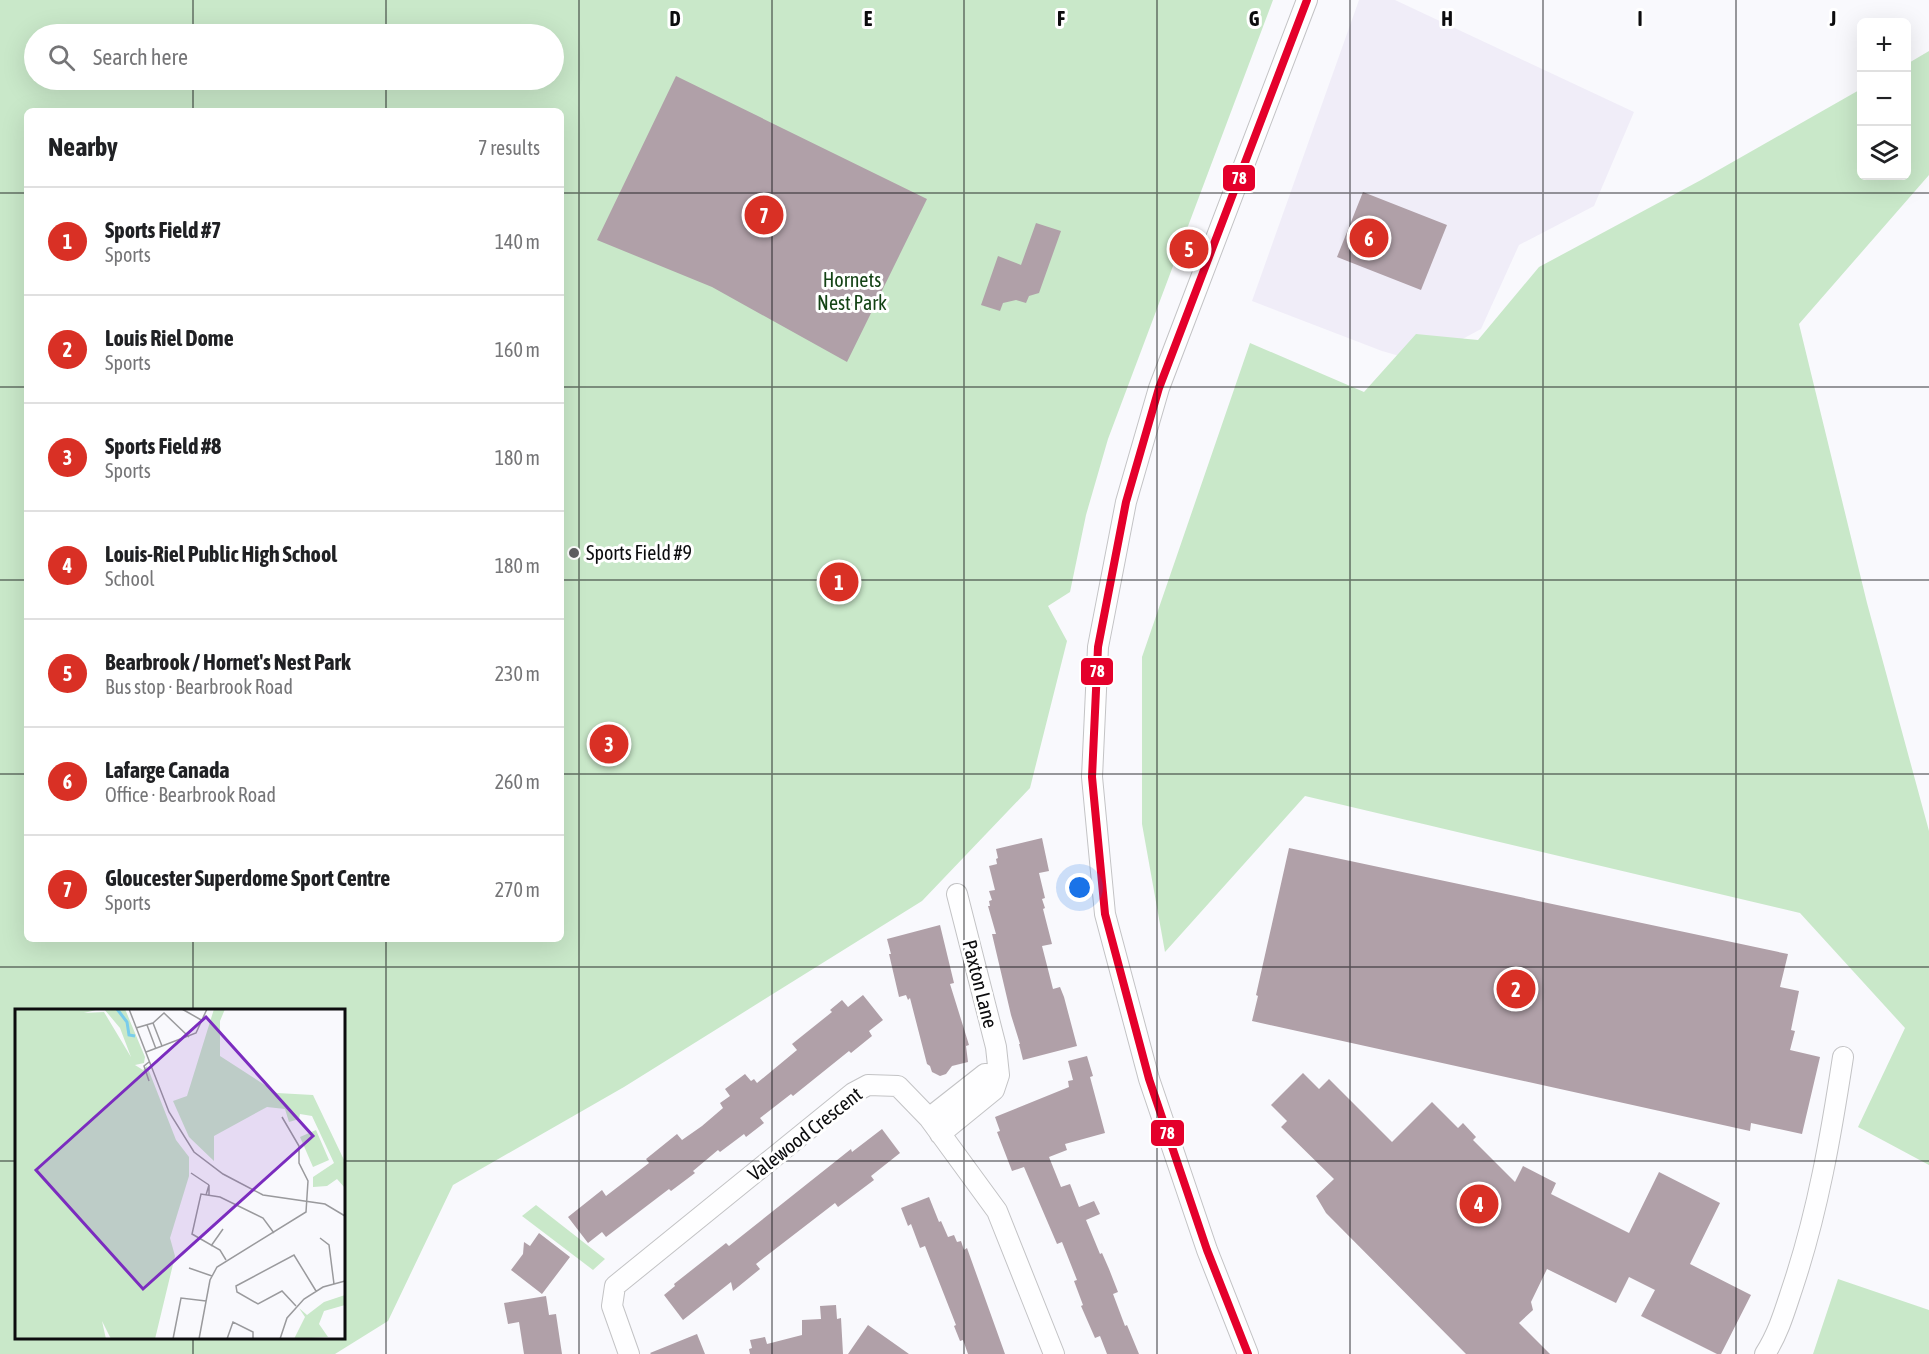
<!DOCTYPE html>
<meta charset="utf-8">
<style>
body{margin:0;font-family:"Asap Condensed",sans-serif;background:#f6f6f6;color:#202124}
.controls{position:absolute;right:18px;top:18px;display:grid;overflow:hidden;border-radius:9px;box-shadow:0 6px 24px #0002}
.controls button{width:54px;height:54px;display:grid;place-items:center;padding:0;border:0;border-bottom:2px solid #e0e0e0;background:#fff;color:#202124;font:30px sans-serif}
.you{position:absolute;left:1080px;top:888px;width:21px;height:21px;margin:-15px;border:4px solid #fff;border-radius:50%;background:#1a73e8;box-shadow:0 0 0 9px #1a73e833}
.badge{display:grid;place-items:center;width:39px;height:39px;border-radius:50%;background:#d93025;color:#fff;font-size:20px;font-weight:700}
.pin{position:absolute;translate:-50% -50%;border:3px solid #fff;box-shadow:0 2px 6px #0006}
.list{margin:0;padding:0;list-style:none}
h2{display:flex;justify-content:space-between;align-items:center;height:78px;margin:0;padding:0 24px;font-size:26px}
h2 small{font-size:20px;font-weight:400;color:#757577}
.list li{display:grid;grid-template-columns:39px 1fr auto;gap:18px;align-items:center;box-sizing:border-box;height:108px;padding:0 24px;border-top:2px solid #e0e0e0}
.list b{display:block;font-size:22px;white-space:nowrap}
.list p{margin:0;font-size:20px;white-space:nowrap;color:#757577}
.list em{font-size:20px;font-style:normal;color:#757577}
.icon{flex:none;width:33px;height:33px;fill:none;stroke:currentColor;stroke-width:2;stroke-linecap:round;stroke-linejoin:round}
.map{position:relative;flex:none;width:1929px;height:1354px;overflow:hidden}
.search{position:absolute;background:#fff;box-shadow:0 6px 24px #0002;left:24px;top:24px;width:540px;height:66px;display:flex;align-items:center;gap:15px;box-sizing:border-box;padding:0 21px;border-radius:33px;color:#757577;font-size:22px}
.panel{position:absolute;background:#fff;box-shadow:0 6px 24px #0002;left:24px;top:108px;width:540px;height:834px;border-radius:9px}
.map>svg:first-child{display:block}
.commercial{fill:#f0edf8}
.green{fill:#c9e8c9;fill-rule:evenodd}
.building{fill:#b0a0a8}
.lines{fill:none;stroke-linecap:round;stroke-linejoin:round}
.minor-casing{stroke:#c3c3c5;stroke-width:22}
.minor{stroke:#fefeff;stroke-width:20}
.bus-1-casing{stroke:#fff;stroke-width:12}
.bus-1{stroke:#e4002b;stroke-width:8}
.grid{fill:none;stroke:#0c0c0e;stroke-width:1.5;stroke-opacity:0.55}
.poi-dot{fill:#5f5f62;stroke:#fff;stroke-width:2}
.labels{text-anchor:middle;stroke-width:6;stroke-linejoin:round;paint-order:stroke}
.park-label{font-size:20px;fill:#144315;stroke:#fff}
.poi-label{font-size:20px;fill:#0c0c0e;stroke:#fff;text-anchor:start}
.street-label{font-size:20px;fill:#0c0c0e;stroke:#fff}
.inset-river{fill:none;stroke:#79cceb;stroke-width:3}
.inset-road{fill:none;stroke:#9a9a9d;stroke-width:1.5}
.view{fill:#7b2cbf;fill-opacity:0.15;stroke:#7b2cbf;stroke-width:3}
.inset-edge{fill:none;stroke:#0c0c0e;stroke-width:3}
.grid-label{font-size:20px;text-anchor:middle;font-weight:bold;fill:#0c0c0e;stroke:#fff;stroke-width:6;stroke-linejoin:round;paint-order:stroke}
.line-badge{stroke:#fff;stroke-width:2}
.badge-label{font-size:16px;text-anchor:middle;font-weight:bold;fill:#fff}
</style>
<div class="map">
<svg width="1929" height="1354" viewBox="0 0 1929 1354">
<rect width="100%" height="100%" fill="#f9f9fd"/>
<path class="commercial" d="M1359,0H1395L1634,112L1594,206L1519,245L1481,329L1420,362L1382,351L1252,301Z"/>
<path class="green" d="M0,0H1273L1108,439L1086,515L1070,592L1048,606L1067,641L1030,788L922,901L624,1087L453,1185L388,1321L335,1354H0ZM34,34H554V80H34ZM27,111H561V939H27ZM16,1010H344V1338H16Z
M1929,51V175L1799,324L1867,603L1929,831V1165L1858,1127L1905,1028L1800,913L1305,796L1165,952L1142,824V657L1250,343L1364,392L1416,334L1478,340L1539,267L1701,180L1861,89L1862,176H1906L1907,64Z
M536,1205L605,1259L593,1270L522,1216Z
M1838,1279L1929,1310V1354H1813Z"/>
<path class="building" d="M676,76L927,199L847,362L712,287L597,240Z
M1363,192L1447,225L1421,290L1337,257Z
M1036,223L1061,231L1039,293L1029,296L1026,303L1016,300L1003,303L1000,311L981,305L998,256L1021,265Z
M1042,838L1049,871L1039,873L1045,898L1042,899L1045,908L1043,909L1052,944L1042,946L1053,989L1060,987L1064,997L1077,1046L1023,1060L1019,1044H1020L1011,1015L992,934H996L988,906H990L989,901L992,900L989,891L995,890L989,866L997,864L996,859L998,858L996,849Z
M1289,848L1788,954L1780,987L1799,991L1791,1030L1795,1031L1790,1050L1820,1057L1802,1134L1751,1123L1750,1131L1252,1021L1258,996L1256,995Z
M940,925L954,983L950,984L969,1045L966,1046L968,1062L952,1066L946,1074L940,1076L932,1072L930,1066L927,1064L910,998L908,1000L906,995L899,997L889,954H891L887,939Z
M863,995L883,1020L869,1031L872,1036L851,1053L849,1051L793,1096L791,1094L760,1118L764,1123L746,1137L744,1134L720,1152L718,1150L693,1171L695,1173L671,1191L669,1189L606,1237L602,1232L588,1243L568,1217L602,1190L606,1196L649,1163L646,1159L677,1134L682,1140L702,1126L723,1108L720,1103L730,1096L725,1089L745,1074L751,1081L754,1079L757,1083L797,1050L792,1044L832,1012L830,1010L842,1000L848,1007Z
M1087,1056L1093,1076L1090,1077L1105,1133L1065,1144L1067,1150L1049,1157L1061,1187L1070,1184L1079,1207L1094,1201L1100,1214L1086,1220L1100,1254L1102,1253L1109,1269L1118,1292L1113,1294L1125,1326L1127,1325L1139,1354H1107L1100,1336L1095,1338L1081,1306L1083,1305L1074,1281L1077,1280L1062,1242L1057,1244L1024,1167L1012,1171L997,1132L1000,1131L995,1117L1069,1087L1068,1081L1073,1080L1068,1061Z
M1303,1073L1319,1089L1329,1079L1392,1142L1432,1102L1458,1128L1463,1123L1476,1137L1473,1140L1515,1182L1523,1166L1556,1183L1551,1194L1629,1233L1659,1172L1720,1203L1690,1264L1751,1295L1721,1354H1717L1641,1316L1655,1290L1629,1277L1616,1303L1547,1269L1531,1302L1533,1310L1519,1323L1550,1354H1466L1326,1213L1316,1196L1334,1179L1281,1127L1287,1121L1271,1105Z
M882,1129L900,1153L871,1176L874,1180L838,1207L835,1203L756,1264L760,1269L733,1291L731,1282L683,1320L664,1295L675,1286L674,1284L726,1243L729,1246L851,1149L852,1152Z
M929,1197L939,1222L941,1221L948,1237L954,1235L957,1242L961,1241L964,1250L967,1248L1005,1354H968L963,1340L960,1341L954,1326L956,1325L925,1246L920,1248L911,1224L908,1226L901,1208Z
M539,1233L570,1257L542,1294L511,1270L523,1254L524,1242L530,1246Z
M546,1296L549,1315L556,1314L562,1354H524L519,1322L508,1324L504,1303Z
M836,1305L837,1319L841,1318L843,1354H750L749,1349L752,1348L750,1340L765,1337L767,1344L802,1335V1320L821,1319L820,1306Z
M868,1325L909,1354H848Z
M697,1334L705,1354H651L650,1353Z"/>
<g class="lines">
<defs>
<path id="minor" d="M957,894L996,1047L999,1075
M929,1118L985,1074L999,1075L994,1090L940,1134
M629,1354L612,1306L615,1286L853,1093L868,1085L898,1086L929,1118L997,1211L1054,1354
M1248,1354L1207,1250L1149,1079L1105,914L1092,777L1098,647L1126,502L1159,388L1307,0
M1765,1354C1779,1332 1785,1310 1793,1286C1818,1211 1831,1135 1843,1057"/>
</defs>
<use href="#minor" class="minor-casing"/>
<use href="#minor" class="minor"/>
<defs>
<path id="bus-1" d="M1248,1354L1207,1250L1149,1079L1105,914L1092,777L1098,647L1126,502L1159,388L1307,0"/>
</defs>
<use href="#bus-1" class="bus-1-casing"/>
<use href="#bus-1" class="bus-1"/>
</g>
<path class="grid" d="M193,0V34M386,0V34M579,0V1354M772,0V1354M964,0V1354M1157,0V1354M1350,0V1354M1543,0V1354M1736,0V1354M193,80V111M386,80V111M0,193H27M561,193H1929M0,387H27M561,387H1929M0,580H27M561,580H1929M0,774H27M561,774H1929M193,939V1010M386,939V1354M0,967H1929M0,1161H16M344,1161H1929M193,1338V1354"/>
<circle class="poi-dot" cx="574" cy="553" r="6"/>
<g class="labels">
<g class="park-label">
<text x="852" y="287">Hornets<tspan x="852" dy="23">Nest Park</tspan></text>
</g>
<g class="poi-label">
<text x="586" y="560">Sports Field #9</text>
</g>
<g class="street-label">
<text transform="translate(980 984) rotate(76)" y="7">Paxton Lane</text>
<text transform="translate(805 1134) rotate(-38)" y="7">Valewood Crescent</text>
</g>
</g>
<g transform="translate(15 1009)">
<rect width="330" height="330" fill="#f9f9fd"/>
<path d="M0,0H85L69,4L89,3L116,48L105,19L89,0H110L130,48L129,54L120,56L128,61L132,57L161,131L174,148V167L155,229L160,247L140,330H96L87,312L91,330H0ZM199,0H210L205,12V47L262,84L298,86L330,153V179L322,170L312,177L298,178V168L319,154L297,107L285,105L284,110L274,113L270,100L252,98L199,127V152L174,128L158,92L172,87ZM301,121L314,151L298,158L285,128ZM330,286V296L309,302L304,315L313,328L279,330L290,308L284,299L292,306L309,293Z" fill="#c9e8c9"/>
<path class="inset-river" d="M102,0L112,13L114,26L120,27"/>
<path class="inset-road" d="M114,0L154,103L179,143L208,165L248,186L310,195L330,207M167,0L188,12M138,14L149,4L174,28M132,16L141,40M121,19L138,14L147,37L131,43M147,37L181,24L192,0M134,72L129,57L134,53M176,164L194,176M191,186L194,176V186M305,229L314,236L319,275M196,237L208,220M211,251L205,241L177,225L186,185L205,188L248,209L259,224M174,259L197,267M281,297L267,282L243,295L222,283L221,277L279,246L301,282M158,330L166,289L191,292M184,330L195,271L202,258L291,203L293,172L284,154V137L267,108M212,330L218,313L238,323V330M265,330L272,309L289,290L308,278L330,272"/>
<path class="view" d="M191,8L298,127L128,280L21,161Z"/>
<rect width="330" height="330" class="inset-edge"/>
</g>
<g class="grid-label">
<text x="675" y="26">D</text>
<text x="868" y="26">E</text>
<text x="1061" y="26">F</text>
<text x="1254" y="26">G</text>
<text x="1447" y="26">H</text>
<text x="1640" y="26">I</text>
<text x="1833" y="26">J</text>
</g>
<g class="line-badge">
<rect x="1222" y="164" width="34" height="28" rx="6" fill="#e4002b"/>
<rect x="1080" y="657" width="34" height="29" rx="6" fill="#e4002b"/>
<rect x="1150" y="1119" width="35" height="28" rx="6" fill="#e4002b"/>
</g>
<g class="badge-label">
<text x="1239" y="184">78</text>
<text x="1097" y="677">78</text>
<text x="1167" y="1139">78</text>
</g>
</svg>
<div class="controls">
<button>+</button>
<button>−</button>
<button><svg class="icon" aria-label="layers" viewBox="0 0 24 24"><path d="M12 4l9 5-9 5-9-5zM3 14l9 5 9-5"/></svg></button>
</div>
<div class="you"></div>
<div class="pin badge" style="left:839px;top:582px">1</div>
<div class="pin badge" style="left:1516px;top:989px">2</div>
<div class="pin badge" style="left:609px;top:744px">3</div>
<div class="pin badge" style="left:1479px;top:1204px">4</div>
<div class="pin badge" style="left:1189px;top:249px">5</div>
<div class="pin badge" style="left:1369px;top:238px">6</div>
<div class="pin badge" style="left:764px;top:215px">7</div>
<div class="search"><svg class="icon" aria-label="search" viewBox="0 0 24 24"><circle cx="10" cy="10" r="6"/><path d="M15 15l6 6"/></svg>Search here</div>
<section class="panel">
<h2>Nearby<small>7 results</small></h2>
<ul class="list">
<li><span class="badge">1</span><div><b>Sports Field #7</b><p>Sports</p></div><em>140 m</em></li>
<li><span class="badge">2</span><div><b>Louis Riel Dome</b><p>Sports</p></div><em>160 m</em></li>
<li><span class="badge">3</span><div><b>Sports Field #8</b><p>Sports</p></div><em>180 m</em></li>
<li><span class="badge">4</span><div><b>Louis-Riel Public High School</b><p>School</p></div><em>180 m</em></li>
<li><span class="badge">5</span><div><b>Bearbrook / Hornet's Nest Park</b><p>Bus stop · Bearbrook Road</p></div><em>230 m</em></li>
<li><span class="badge">6</span><div><b>Lafarge Canada</b><p>Office · Bearbrook Road</p></div><em>260 m</em></li>
<li><span class="badge">7</span><div><b>Gloucester Superdome Sport Centre</b><p>Sports</p></div><em>270 m</em></li>
</ul>
</section>
</div>
